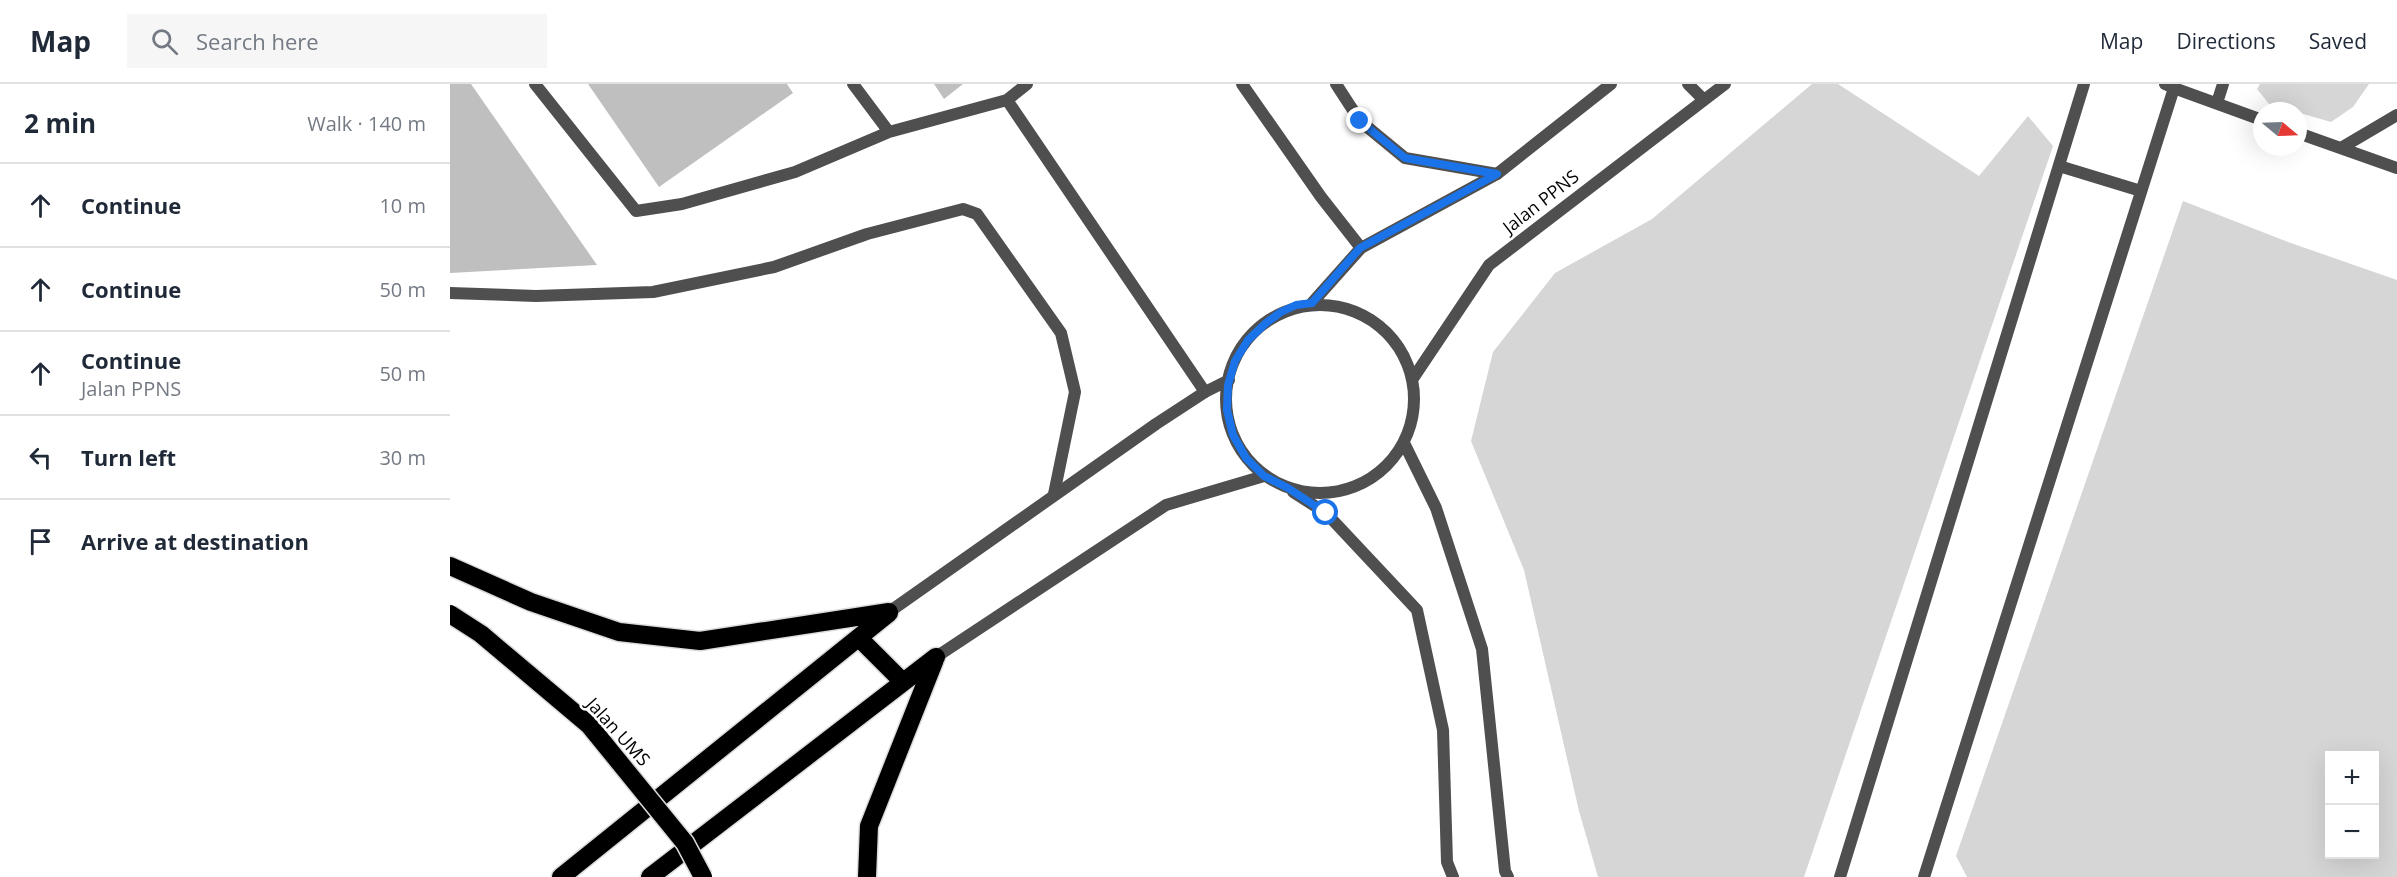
<!DOCTYPE html>
<meta charset="utf-8">
<style>
body{margin:0;font-family:"Open Sans",sans-serif;background:#f6f6f7;color:#1f2937}
.controls{position:absolute;right:18px;bottom:18px;display:grid;overflow:hidden;border-radius:0px;box-shadow:0 6px 24px #0002}
.controls button{width:54px;height:54px;display:grid;place-items:center;padding:0;border:0;border-bottom:2px solid #e0e1e3;background:#fff;color:#1f2937;font:30px sans-serif}
.compass{position:absolute;left:1803px;top:18px;width:54px;height:54px;border-radius:50%;background:#fff;box-shadow:0 6px 24px #0002;rotate:109deg}
.stop{position:absolute;width:18px;height:18px;margin:-14px;border:4px solid #1a73e8;border-radius:50%;background:#fff}
.stop.end{background:#1a73e8;border-color:#fff;box-shadow:0 2px 6px #0008}
.list{margin:0;padding:0;list-style:none}
h2{display:flex;justify-content:space-between;align-items:center;height:78px;margin:0;padding:0 24px;font-size:26px}
h2 small{font-size:20px;font-weight:400;color:#747a83}
.list li{display:grid;grid-template-columns:39px 1fr auto;gap:18px;align-items:center;box-sizing:border-box;height:84px;padding:0 24px;border-top:2px solid #e0e1e3}
.list b{display:block;font-size:22px;white-space:nowrap}
.list p{margin:0;font-size:20px;white-space:nowrap;color:#747a83}
.list em{font-size:20px;font-style:normal;color:#747a83}
.icon{flex:none;width:33px;height:33px;fill:none;stroke:currentColor;stroke-width:2;stroke-linecap:round;stroke-linejoin:round}
.map{position:relative;flex:none;width:1947px;height:793px;overflow:hidden}
header{display:flex;align-items:center;gap:36px;box-sizing:border-box;height:84px;padding:0 30px;background:#fff;border-bottom:2px solid #e0e1e3}
header strong{font-size:28px}
nav{display:flex;gap:33px;margin-inline-start:auto;font-size:21px}
.search{width:420px;height:54px;background:#f6f6f7;display:flex;align-items:center;gap:15px;box-sizing:border-box;padding:0 21px;border-radius:0px;color:#747a83;font-size:22px}
main{display:flex}
aside{flex:1;background:#fff}
.map>svg:first-child{display:block}
.green{fill:#d6d6d6;fill-rule:evenodd}
.building{fill:#bfbfbf}
.lines{fill:none;stroke-linecap:round;stroke-linejoin:round}
.highway-casing{stroke:#dbdbdb;stroke-width:21}
.lane{stroke:#4f4f4f;stroke-width:12}
.street{stroke:#4f4f4f;stroke-width:12}
.highway{stroke:#000;stroke-width:18}
.highway-bridge-casing{stroke:#dbdbdb;stroke-width:21;stroke-linecap:butt}
.highway-bridge{stroke:#000;stroke-width:18}
.route{stroke:#1a73e8;stroke-width:8}
.labels{text-anchor:middle;stroke-width:5;stroke-linejoin:round;paint-order:stroke}
.street-label{font-size:18px;fill:#000;stroke:#fff}
</style>
<header>
<strong>Map</strong>
<div class="search"><svg class="icon" aria-label="search" viewBox="0 0 24 24"><circle cx="10" cy="10" r="6"/><path d="M15 15l6 6"/></svg>Search here</div>
<nav><a>Map</a><a>Directions</a><a>Saved</a></nav>
</header>
<main>
<aside>
<h2>2 min<small>Walk · 140 m</small></h2>
<ul class="list">
<li><svg class="icon" aria-label="ahead" viewBox="0 0 24 24"><path d="M12 20V5M6 11l6-6 6 6"/></svg><div><b>Continue</b></div><em>10 m</em></li>
<li><svg class="icon" aria-label="ahead" viewBox="0 0 24 24"><path d="M12 20V5M6 11l6-6 6 6"/></svg><div><b>Continue</b></div><em>50 m</em></li>
<li><svg class="icon" aria-label="ahead" viewBox="0 0 24 24"><path d="M12 20V5M6 11l6-6 6 6"/></svg><div><b>Continue</b><p>Jalan PPNS</p></div><em>50 m</em></li>
<li><svg class="icon" aria-label="left" viewBox="0 0 24 24"><path d="M17 20v-9H6M10 6l-5 5 5 5"/></svg><div><b>Turn left</b></div><em>30 m</em></li>
<li><svg class="icon" aria-label="arrive" viewBox="0 0 24 24"><path d="M6 21V4h12l-3 4 3 4H6"/></svg><div><b>Arrive at destination</b></div></li>
</ul>
</aside>
<div class="map">
<svg width="1947" height="793" viewBox="0 0 1947 793">
<rect width="100%" height="100%" fill="#fff"/>
<path class="green" d="M1362,0H1388L1529,92L1578,32L1603,62L1354,793H1148L1129,727L1074,486L1021,357L1043,268L1105,189L1202,135Z
M1810,0H1919L1903,23L1881,38L1819,20L1807,5Z
M1733,117L1838,158L1947,196V793H1517L1506,772ZM1880,672H1924V770H1880Z"/>
<path class="building" d="M0,0H21L147,181L0,189Z
M138,0H337L343,9L209,103Z
M484,0H513L494,15Z"/>
<g class="lines">
<defs>
<path id="highway" d="M0,482L81,518L169,548L250,557L439,528
M409,554L452,597
M111,793L439,529
M200,793L486,573
M417,793L419,742L486,573"/>
</defs>
<use href="#highway" class="highway-casing"/>
<path class="lane" d="M85,0L186,127L232,120L345,88L439,48L557,16L577,0
M403,0L439,48
M792,0L871,113L911,164
M886,0L910,37L955,74L1047,90
M1724,4L1812,36
M557,16L755,308
M1767,19L1773,0
M1848,49L1947,84
M1891,64L1947,31
M0,209L86,212L203,208L324,183L417,150L513,125L527,130L611,249L625,308L604,410"/>
<path class="street" d="M1238,0L1254,16
M1609,82L1691,107
M862,219L911,164L1047,90L1161,0
M776 315a94 94 0 1 1 188 0a94 94 0 1 1-188 0Z
M962,296L1039,181L1275,0
M954,359L986,424L1032,565L1055,787L1058,793
M843,408L876,429L967,526L993,646L997,778L1003,793
M439,528L706,340L755,308L779,296
M486,573L716,421L814,392
M1390,793L1634,0
M1474,793L1724,4L1715,0"/>
<use href="#highway" class="highway"/>
<defs>
<path id="highway-bridge" d="M0,530L31,550L139,641L235,759L253,793"/>
</defs>
<use href="#highway-bridge" class="highway-bridge-casing"/>
<use href="#highway-bridge" class="highway-bridge"/>
</g>
<g class="lines">
<path class="route" d="M876,429L838,404L814,392L796,374L783,351L777,326L778,301L785,277L798,256L816,239L831,228L846,221L862,219L910,164L1047,90L955,74L910,37"/>
</g>
<g class="labels">
<g class="street-label">
<text transform="translate(1091 118) rotate(-38)" y="6">Jalan PPNS</text>
<text transform="translate(168 648) rotate(48)" y="6">Jalan UMS</text>
</g>
</g>
</svg>
<div class="controls">
<button>+</button>
<button>−</button>
</div>
<svg class="compass" viewBox="-18 -18 36 36"><path d="M0-13l5 13h-10z" fill="#e53935"/><path d="M0 13l5-13h-10z" fill="#747a83"/></svg>
<div class="stop" style="left:876px;top:429px"></div>
<div class="stop end" style="left:910px;top:37px"></div>
</div>
</main>
